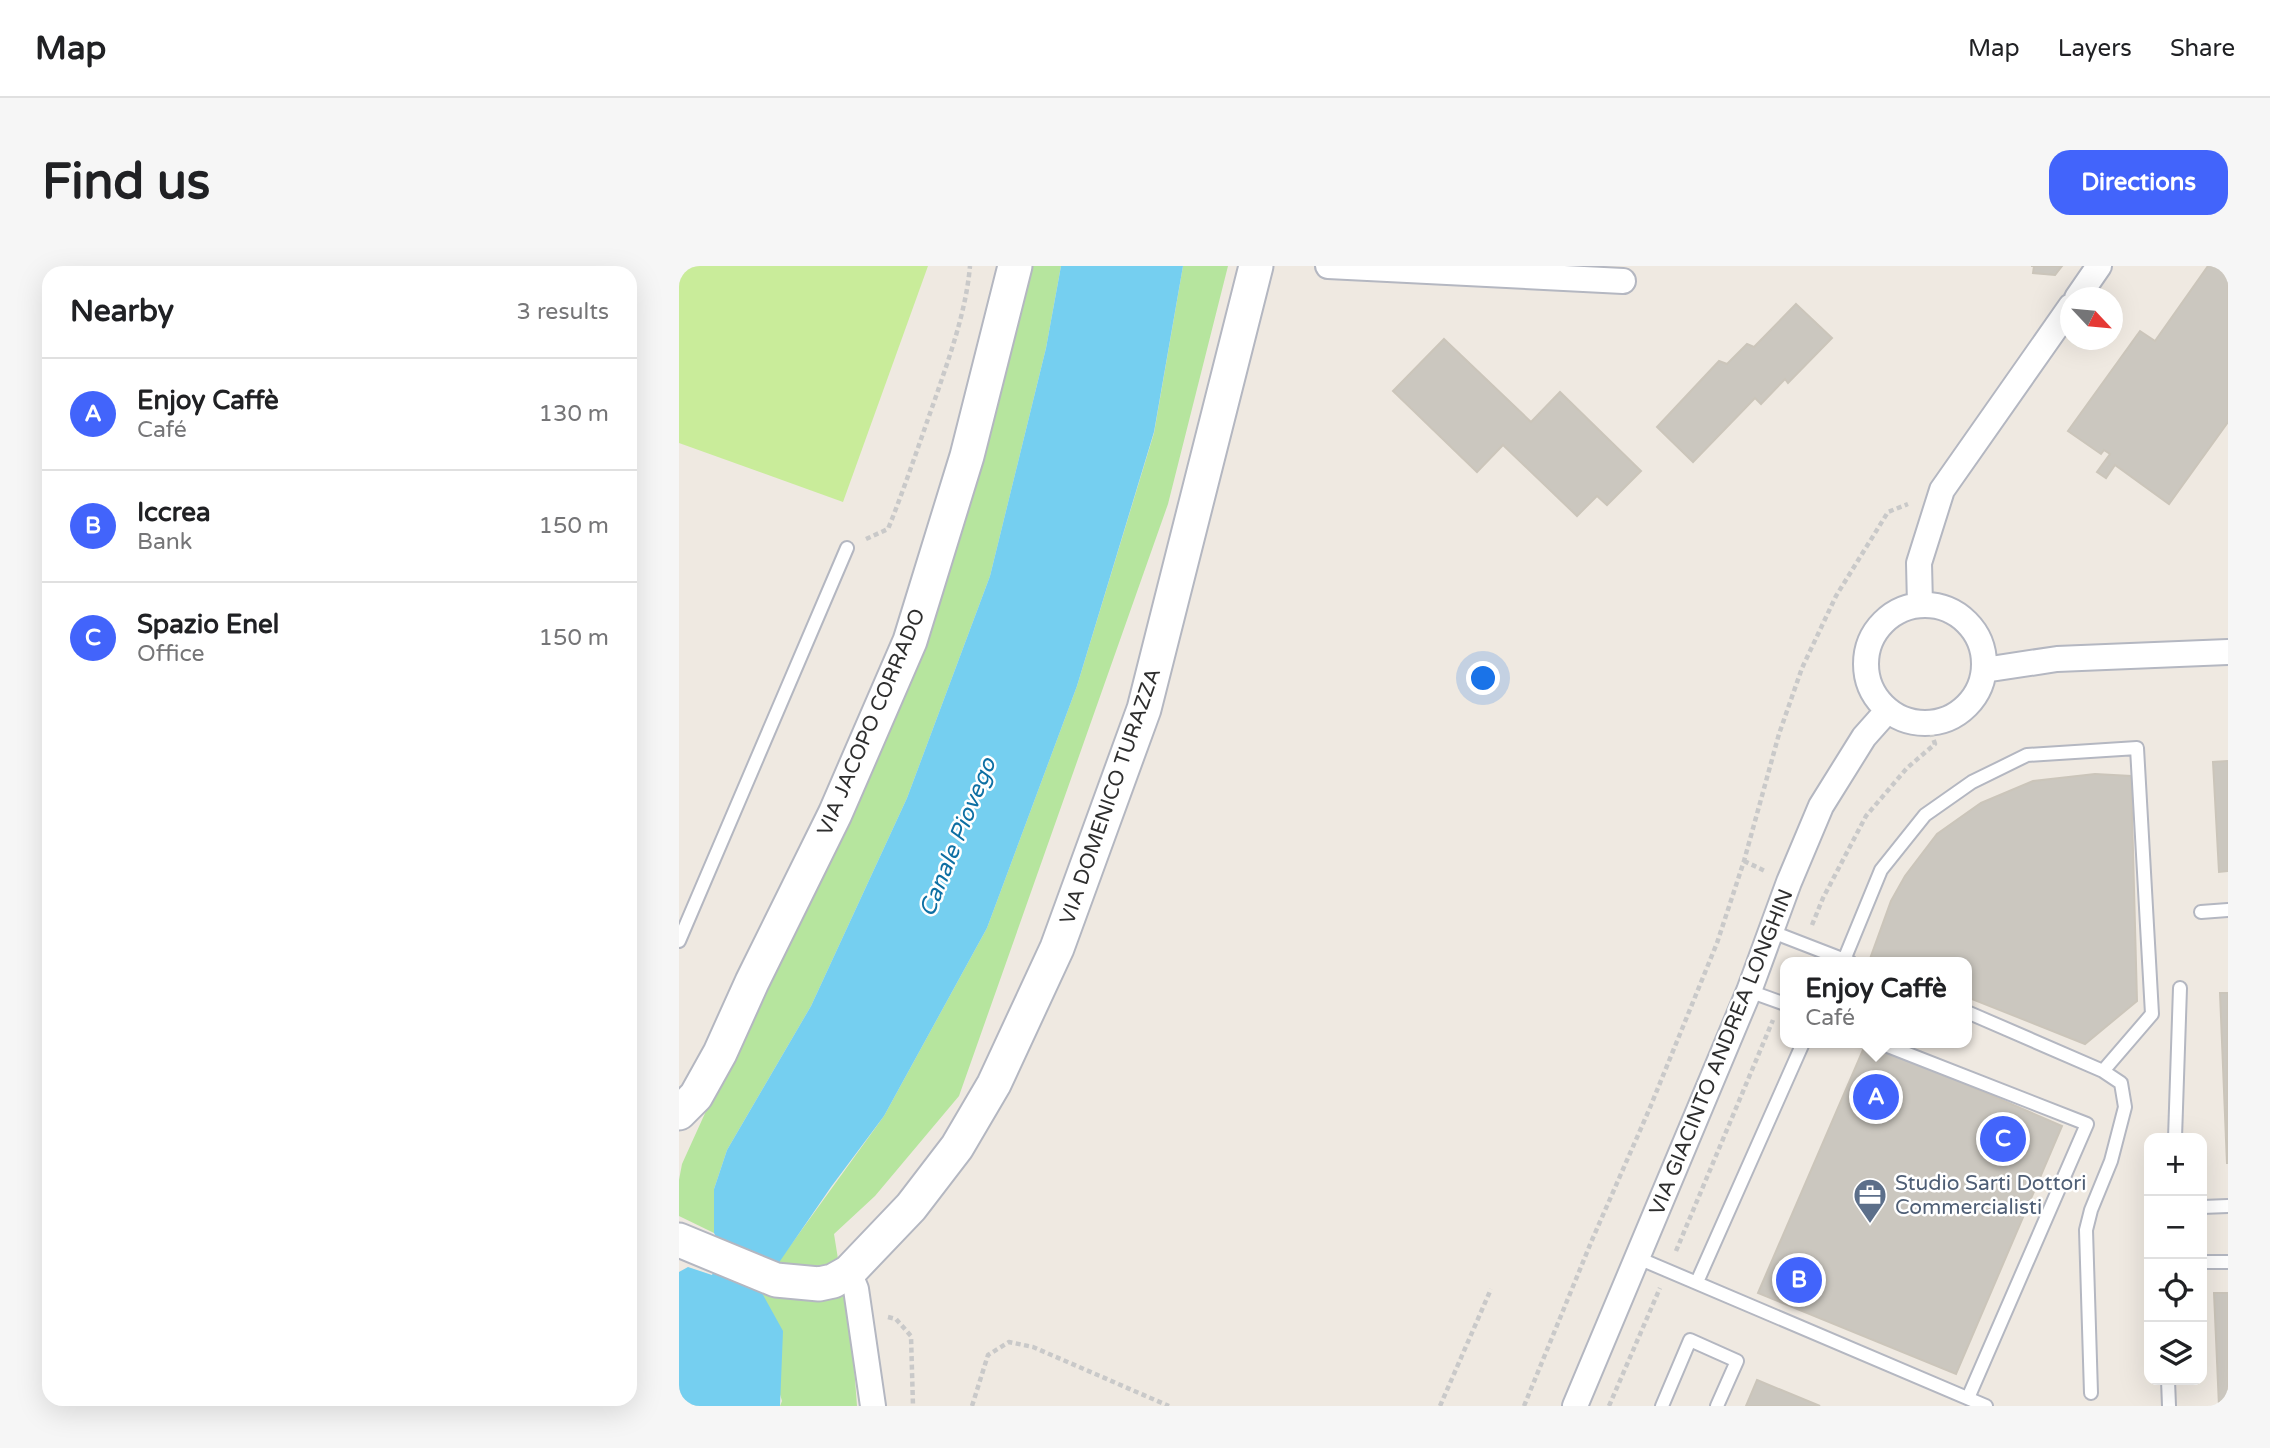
<!DOCTYPE html>
<meta charset="utf-8">
<style>
body{margin:0;font-family:"Varela Round",sans-serif;background:#f6f6f6;color:#202124}
.controls{position:absolute;right:21px;bottom:21px;display:grid;overflow:hidden;border-radius:14px;box-shadow:0 7px 28px #0002}
.controls button{width:63px;height:63px;display:grid;place-items:center;padding:0;border:0;border-bottom:2px solid #e0e0e0;background:#fff;color:#202124;font:35px sans-serif}
.compass{position:absolute;left:1381px;top:21px;width:63px;height:63px;border-radius:50%;background:#fff;box-shadow:0 7px 28px #0002;rotate:116deg}
.you{position:absolute;left:805px;top:413px;width:24px;height:24px;margin:-18px;border:5px solid #fff;border-radius:50%;background:#1a73e8;box-shadow:0 0 0 10px #1a73e833}
.badge{display:grid;place-items:center;width:46px;height:46px;border-radius:50%;background:#4264fb;color:#fff;font-size:23px;font-weight:700}
.pin{position:absolute;translate:-50% -50%;border:4px solid #fff;box-shadow:0 2px 7px #0006}
.popup{position:absolute;left:1101px;top:691px;width:192px;height:91px;box-sizing:border-box;display:grid;place-content:center;border-radius:14px;background:#fff;filter:drop-shadow(0 2px 5px #0005);font-size:23px;white-space:nowrap;color:#757577}
.popup b{font-size:26px;color:#202124}
.popup::after{content:'';position:absolute;left:50%;top:100%;margin-left:-14px;border:14px solid transparent;border-top-color:#fff}
.list{margin:0;padding:0;list-style:none}
h2{display:flex;justify-content:space-between;align-items:center;height:91px;margin:0;padding:0 28px;font-size:30px}
h2 small{font-size:23px;font-weight:400;color:#757577}
.list li{display:grid;grid-template-columns:46px 1fr auto;gap:21px;align-items:center;box-sizing:border-box;height:112px;padding:0 28px;border-top:2px solid #e0e0e0}
.list b{display:block;font-size:26px;white-space:nowrap}
.list p{margin:0;font-size:23px;white-space:nowrap;color:#757577}
.list em{font-size:23px;font-style:normal;color:#757577}
.icon{flex:none;width:38px;height:38px;fill:none;stroke:currentColor;stroke-width:2;stroke-linecap:round;stroke-linejoin:round}
.map{position:relative;flex:none;width:1549px;height:1140px;overflow:hidden;border-radius:21px}
header{display:flex;align-items:center;gap:42px;box-sizing:border-box;height:98px;padding:0 35px;background:#fff;border-bottom:2px solid #e0e0e0}
header strong{font-size:33px}
nav{display:flex;gap:38px;margin-inline-start:auto;font-size:24px}
.intro{display:flex;align-items:center;justify-content:space-between;box-sizing:border-box;height:168px;padding:0 42px}
h1{margin:0;font-size:49px}
.button{padding:18px 32px;border-radius:21px;background:#4264fb;color:#fff;font-size:24px;font-weight:700}
main{display:flex;gap:42px;padding:0 42px}
aside{flex:1;background:#fff;border-radius:21px;box-shadow:0 7px 28px #0002}
.map>svg:first-child{display:block}
.green{fill:#b6e59e}
.pitch{fill:#c9ec9a}
.water{fill:#75cff0}
.building{fill:#cbc7bf;stroke:#cbc5ba;stroke-width:2}
.lines{fill:none;stroke-linecap:round;stroke-linejoin:round}
.service-casing{stroke:#b4b7c1;stroke-width:16}
.minor-casing{stroke:#b4b7c1;stroke-width:28}
.secondary-casing{stroke:#b4b7c1;stroke-width:37}
.path{stroke:#c9c9c9;stroke-width:4.5;stroke-dasharray:5 3.5;stroke-linecap:butt}
.service{stroke:#fff;stroke-width:12}
.minor{stroke:#fff;stroke-width:24}
.secondary{stroke:#fff;stroke-width:33}
.labels{text-anchor:middle;stroke-width:5;stroke-linejoin:round;paint-order:stroke}
.street-label{font-size:21px;fill:#2e2e2e;stroke:#fff}
.service-label{font-size:21px;fill:#4e5e75;stroke:#fff;text-anchor:start}
.water-label{font-size:23px;font-style:italic;fill:#0d6fa3;stroke:#fff}
</style>
<header>
<strong>Map</strong>
<nav><a>Map</a><a>Layers</a><a>Share</a></nav>
</header>
<div class="intro"><h1>Find us</h1><a class="button">Directions</a></div>
<main>
<aside>
<h2>Nearby<small>3 results</small></h2>
<ul class="list">
<li><span class="badge">A</span><div><b>Enjoy Caffè</b><p>Café</p></div><em>130 m</em></li>
<li><span class="badge">B</span><div><b>Iccrea</b><p>Bank</p></div><em>150 m</em></li>
<li><span class="badge">C</span><div><b>Spazio Enel</b><p>Office</p></div><em>150 m</em></li>
</ul>
</aside>
<div class="map">
<svg width="1549" height="1140" viewBox="0 0 1549 1140">
<rect width="100%" height="100%" fill="#efe9e1"/>
<path class="green" d="M343,0H382L367,82L311,310L228,532L132,740L48,884L35,923V967L0,950V914L3,898L85,717L166,549Z
M504,0H549L489,238L280,830L196,930L155,968L174,1086L178,1140H101L103,1135L70,1022L86,991L98,998L205,850L308,662L398,420L475,167Z"/>
<path class="pitch" d="M0,0H249L164,236L0,177Z"/>
<path class="water" d="M382,0H504L475,166L398,420L308,662L205,850L152,921L99,998L86,991L70,1022L83,1027L104,1065L101,1140H0V1006L9,1001L33,1009L44,983L35,967V923L48,884L132,740L228,532L311,310L367,82Z"/>
<path class="building" d="M1352,0H1383L1376,9L1354,7L1355,0Z
M1529,0H1549V156L1490,238L1436,199L1427,212L1418,206L1431,188L1425,184L1422,188L1389,165L1461,65L1476,75Z
M1117,38L1153,72L1109,117L1106,113L1082,138L1076,132L1014,196L978,161L1040,95L1048,98L1068,78L1075,81Z
M765,73L852,156L881,126L962,205L928,239L918,230L898,250L824,179L798,206L714,125Z
M1549,495V605L1540,606L1534,496Z
M1416,508L1452,510L1458,735L1406,778L1288,731V696H1200L1191,693L1212,635L1226,610L1258,568L1302,537L1354,515Z
M1541,727H1549L1548,898Z
M1187,777H1191L1383,860L1277,1108L1079,1027Z
M1535,1027H1549V1140H1540Z
M1078,1114L1141,1140H1067Z"/>
<g class="lines">
<defs>
<path id="service" d="M1522,646L1549,644
M1091,665L1171,696
M0,675L168,282
M1165,694L1202,604L1246,549L1293,516L1348,489L1458,482L1473,748L1424,805L1288,746
M1070,725L1106,738
M1201,777L1408,858L1289,1132
M1496,872L1501,722
M1523,941L1549,940
M959,992L1307,1140
M1523,996H1549
M1018,1016L1124,777
M1489,1114L1490,1140
M1412,1127L1407,964L1412,944L1432,895L1446,841L1442,817L1424,805
M983,1140L1011,1074L1058,1095L1038,1140"/>
<path id="minor" d="M649,0L944,15
M1398,32L1420,0
M1241,339L1240,297L1263,224L1392,40
M1187 398a59 59 0 1 1 118 0a59 59 0 1 1-118 0Z
M1305,404L1378,393L1549,386
M170,1006L177,1023L194,1140
M896,1140L1070,725L1110,616L1142,540L1185,471L1209,444"/>
<path id="secondary" d="M0,847L17,830L41,787L73,716L156,548L231,375L288,190L336,0
M0,974L97,1014L140,1018L154,1015L170,1006L232,941L278,881L315,818L378,682L465,443L577,0"/>
</defs>
<use href="#service" class="service-casing"/>
<use href="#minor" class="minor-casing"/>
<use href="#secondary" class="secondary-casing"/>
<path class="path" d="M187,273L209,263C226,221 240,178 255,136C270,92 287,46 291,0
M1065,595L1086,605
M1133,659L1144,632L1187,550L1228,502L1256,478L1249,457
M997,985L1094,754
M209,1051L217,1053L232,1070L234,1140
M293,1140L309,1089L330,1076L354,1081L490,1140
M761,1140L812,1023
M845,1140L913,974L970,844L1038,677L1065,595L1100,468L1123,402L1157,330L1209,246L1229,238
M930,1140L981,1022"/>
<use href="#service" class="service"/>
<use href="#minor" class="minor"/>
<use href="#secondary" class="secondary"/>
</g>
<defs>
<symbol id="office-pin" viewBox="-11 -11 22 30"><path d="M0 17L-7.5 6A9.5 9.5 0 1 1 7.5 6Z" fill="#5c6f8a" stroke="#fff"/><path d="M-6-3h4V-5.5h4V-3h4V5H-6ZM-1-4.5V-3h2v-1.5ZM-6 0V1H6V0Z" fill="#fff"/></symbol>
</defs>
<g fill-rule="evenodd">
<use href="#office-pin" x="1172" y="910" width="38" height="52"/>
</g>
<g class="labels">
<g class="street-label">
<text transform="translate(192 456) rotate(-67)" y="7">VIA JACOPO CORRADO</text>
<text transform="translate(431 530) rotate(-71)" y="7">VIA DOMENICO TURAZZA</text>
<text transform="translate(1042 786) rotate(-68)" y="7">VIA GIACINTO ANDREA LONGHIN</text>
</g>
<g class="service-label">
<text x="1216" y="924">Studio Sarti Dottori<tspan x="1216" dy="24">Commercialisti</tspan></text>
</g>
<g class="water-label">
<text transform="translate(278 571) rotate(-68)" y="8">Canale Piovego</text>
</g>
</g>
</svg>
<div class="controls">
<button>+</button>
<button>−</button>
<button><svg class="icon" aria-label="locate" viewBox="0 0 24 24"><circle cx="12" cy="12" r="6"/><path d="M12 2v4M12 18v4M2 12h4M18 12h4"/></svg></button>
<button><svg class="icon" aria-label="layers" viewBox="0 0 24 24"><path d="M12 4l9 5-9 5-9-5zM3 14l9 5 9-5"/></svg></button>
</div>
<svg class="compass" viewBox="-18 -18 36 36"><path d="M0-13l5 13h-10z" fill="#e53935"/><path d="M0 13l5-13h-10z" fill="#757577"/></svg>
<div class="you"></div>
<div class="pin badge" style="left:1197px;top:831px">A</div>
<div class="popup"><b>Enjoy Caffè</b>Café</div>
<div class="pin badge" style="left:1120px;top:1014px">B</div>
<div class="pin badge" style="left:1324px;top:873px">C</div>
</div>
</main>
